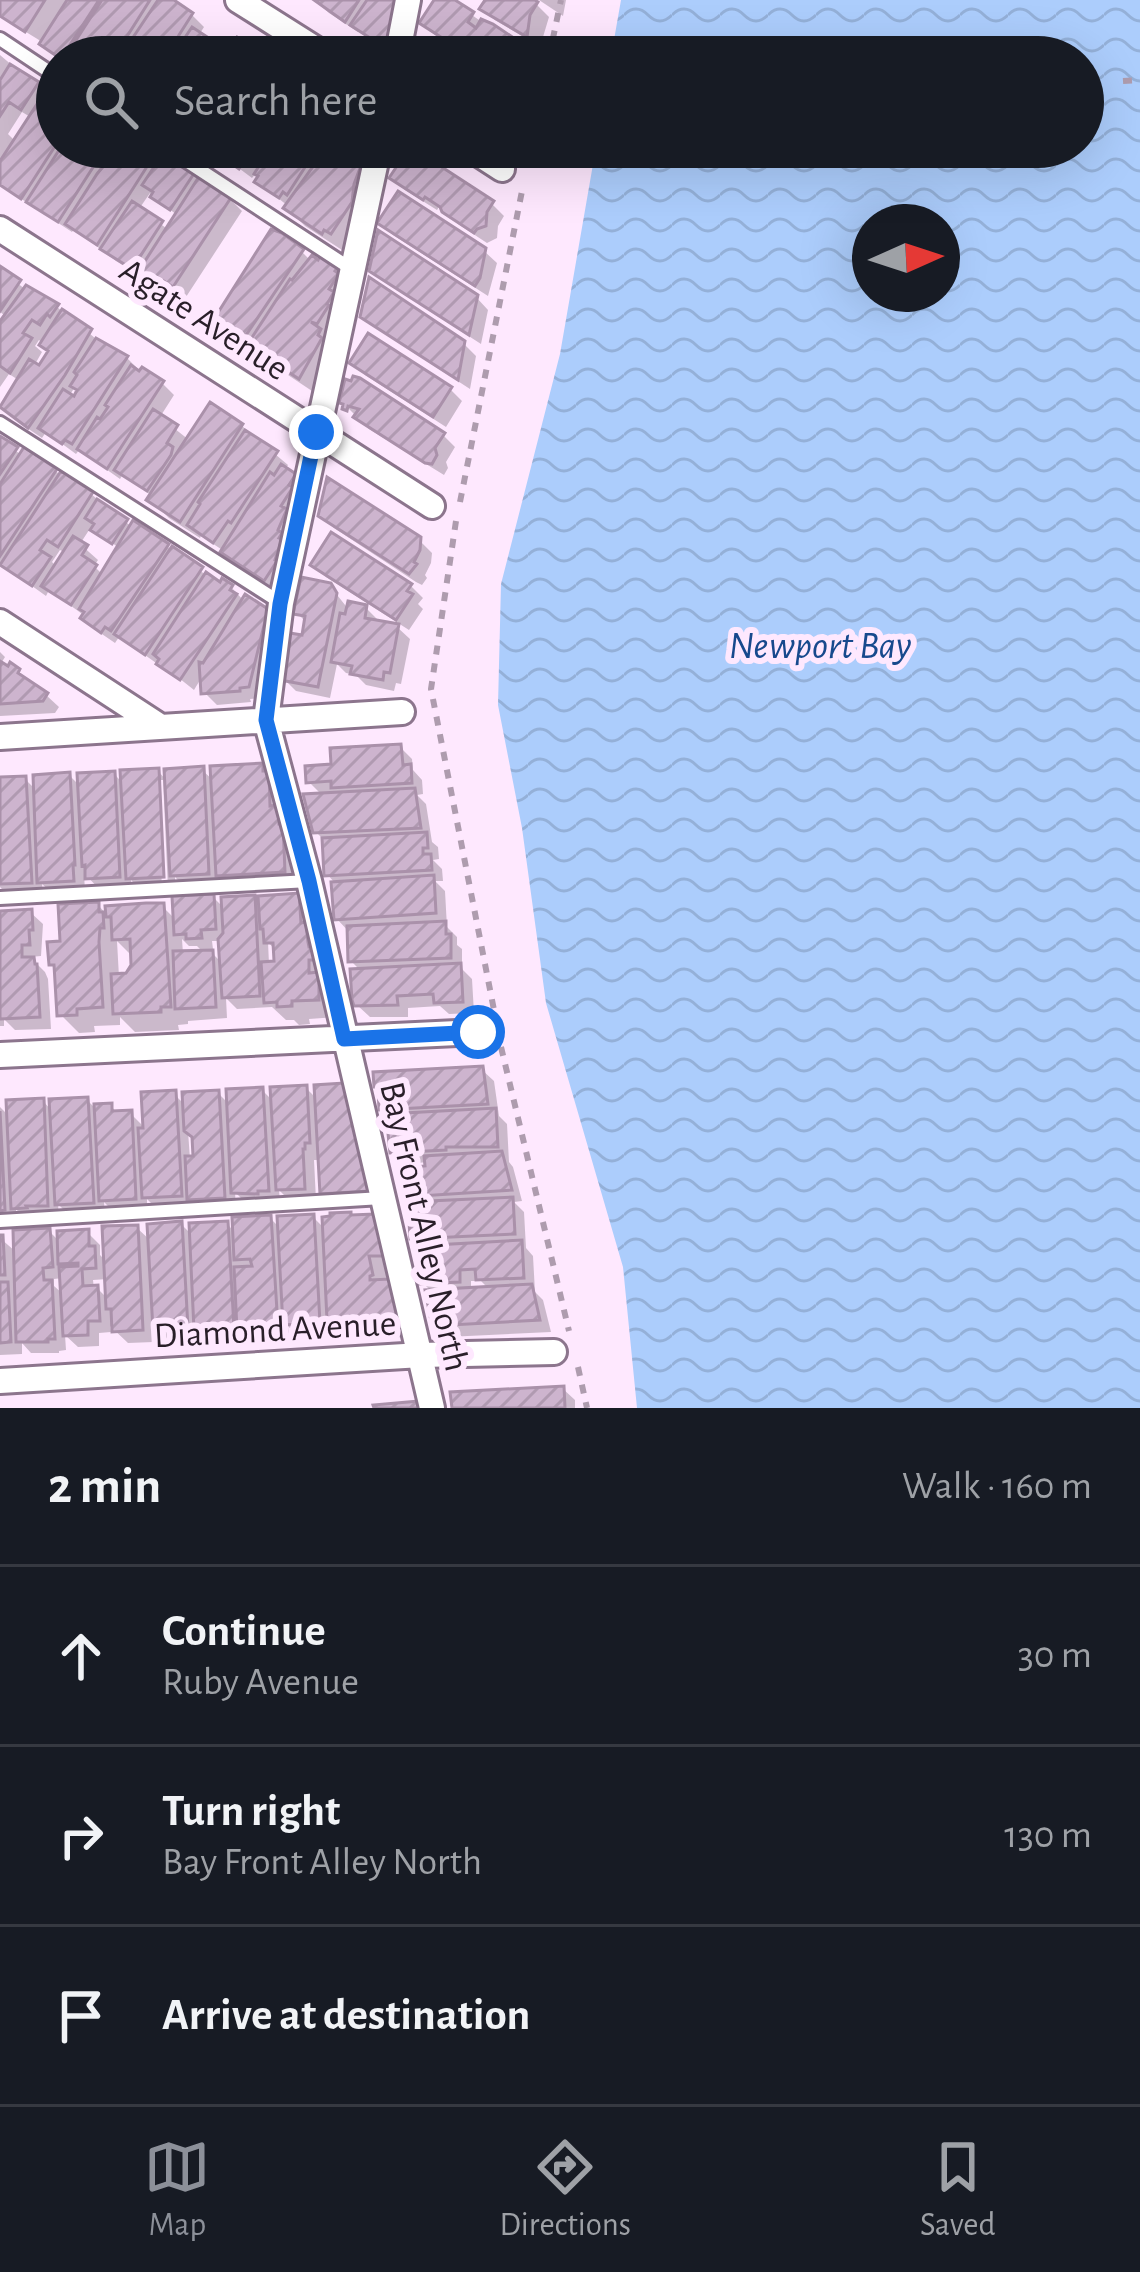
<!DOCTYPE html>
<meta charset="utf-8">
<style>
body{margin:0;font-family:"Alegreya Sans",sans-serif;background:#20242c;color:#f1f3f6}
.compass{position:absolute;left:852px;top:204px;width:108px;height:108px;border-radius:50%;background:#171b24;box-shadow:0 12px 48px #0002;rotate:87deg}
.stop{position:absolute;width:36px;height:36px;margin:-27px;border:9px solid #1a73e8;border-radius:50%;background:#fff}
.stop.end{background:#1a73e8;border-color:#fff;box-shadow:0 3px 12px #0008}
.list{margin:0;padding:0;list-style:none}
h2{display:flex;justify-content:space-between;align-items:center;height:156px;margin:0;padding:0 48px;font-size:51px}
h2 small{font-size:39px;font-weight:400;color:#9ea1a6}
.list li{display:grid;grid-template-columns:78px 1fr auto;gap:36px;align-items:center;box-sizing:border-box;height:180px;padding:0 48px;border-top:3px solid #363941}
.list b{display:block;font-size:45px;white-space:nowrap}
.list p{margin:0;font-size:39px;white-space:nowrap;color:#9ea1a6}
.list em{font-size:39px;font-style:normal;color:#9ea1a6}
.icon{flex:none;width:66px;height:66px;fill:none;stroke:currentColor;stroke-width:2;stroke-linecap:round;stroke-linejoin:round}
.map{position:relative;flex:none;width:1140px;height:1408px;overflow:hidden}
.search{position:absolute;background:#171b24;box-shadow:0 12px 48px #0002;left:36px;right:36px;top:36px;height:132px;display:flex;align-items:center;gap:30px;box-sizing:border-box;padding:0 42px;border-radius:66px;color:#9ea1a6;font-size:45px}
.sheet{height:696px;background:#171b24}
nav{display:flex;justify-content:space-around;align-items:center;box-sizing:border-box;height:168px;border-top:3px solid #363941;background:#171b24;font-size:33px;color:#9ea1a6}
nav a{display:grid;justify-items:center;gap:6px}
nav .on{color:#8c9099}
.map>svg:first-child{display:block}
.water{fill:url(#water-waves);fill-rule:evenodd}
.shadow{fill:#0003;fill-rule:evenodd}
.building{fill:url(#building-hatch);stroke:#aa91aa;stroke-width:3}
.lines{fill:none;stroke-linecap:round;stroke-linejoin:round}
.service-casing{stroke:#8c758d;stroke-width:18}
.minor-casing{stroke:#8c758d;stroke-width:30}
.path{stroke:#ae9cae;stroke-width:6;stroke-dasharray:9 9;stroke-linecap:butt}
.service{stroke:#fff;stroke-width:12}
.minor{stroke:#fff;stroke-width:24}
.route{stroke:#1a73e8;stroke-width:15}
.labels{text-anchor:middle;stroke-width:12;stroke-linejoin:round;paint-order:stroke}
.street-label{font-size:36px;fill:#291f29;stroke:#fee8fe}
.water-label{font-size:39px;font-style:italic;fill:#17498d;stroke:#fee8fe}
</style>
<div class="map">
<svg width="1140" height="1408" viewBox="0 0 1140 1408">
<defs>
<pattern id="water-waves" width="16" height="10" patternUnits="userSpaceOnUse" patternTransform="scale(3)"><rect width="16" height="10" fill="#accdfc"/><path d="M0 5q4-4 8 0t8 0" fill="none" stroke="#94b0d8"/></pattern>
<pattern id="building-hatch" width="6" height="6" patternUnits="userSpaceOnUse" patternTransform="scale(3)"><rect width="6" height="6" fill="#cdb4ce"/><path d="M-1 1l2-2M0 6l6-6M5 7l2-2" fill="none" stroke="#b09ab1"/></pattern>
</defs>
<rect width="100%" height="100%" fill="#fee8fe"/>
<path class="water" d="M621,0H1140V1408H637L623,1267L546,1003L522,828L498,705L501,584L560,354L596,147H1083V57H611ZM870,222H942V294H870Z"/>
<path class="shadow" d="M0,0H168L192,15L204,27L199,35L228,57H57L39,40L0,16Z
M314,0H394L396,56L359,30L358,32L329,13Z
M438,0H450L533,57H471L435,35L423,22Z
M532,0L549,17L540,47L495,20L483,8Z
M539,0H566L563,16Z
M0,55L47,95L57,88V147H139L160,163L193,174L230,199L242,211L186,297L172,288L169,293L147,277L145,279L116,261L74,229L72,232L0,185ZM22,112L32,118L16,142L8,134ZM150,193L178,216L169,230L139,209Z
M201,147H385L391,153L378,172L351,251L344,246L342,250L305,226L287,208L288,206L258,182L262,177L257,172L252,178L224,157L222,162Z
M405,147L492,204L504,216L498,226L497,238L487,243L458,224L439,207L437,210L405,190L393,178L401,166Z
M381,223L484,251L497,263L488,296L393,235Z
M302,252L311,261L337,268L356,287L318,395L270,363L257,350L228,334L216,321Z
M0,270L25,289L57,307L106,347L127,358L142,373L162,383L174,395L160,417L189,440L210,406L242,426L288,465L285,470L307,489L278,591L236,564L224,551L201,536L200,538L169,518L150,499L152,496L123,474L120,479L79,450L76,454L46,432L42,438L15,420L3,408L20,381L9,374L0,387V327L7,317L0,312ZM39,340L51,352L39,369L34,366L42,352L35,346ZM75,387L80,392L75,400L69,396Z
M372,270L476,297L488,310L481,344L385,282Z
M364,316L464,344L476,356L470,389L376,328Z
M353,363L450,389L462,401L446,427L365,375Z
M342,402L443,435L455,447L446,462L448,468L444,475L369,429Z
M0,441L22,455L55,471L91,494L132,527L173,550L211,579L231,587L244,601L266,612L279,625L260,698L250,699L251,702L217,705L204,692L203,675L194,690L160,663L159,665L125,641L119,637L115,643L96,630L83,618L85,616L49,590L46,596L0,563ZM91,527L119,548L103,575L94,566L98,560L80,544ZM60,550L66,553L57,567L52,562Z
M321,515L419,540L432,553L431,563L425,575L427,578L422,585L416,582L334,528Z
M332,536L411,586L423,598L418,604L423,609L409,630L326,577L314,565Z
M330,586L349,610L366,608L378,620V623L397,627L410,639L401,684L396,683L394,691L366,685L356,675L346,673L337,664L330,698L296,691L284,679L304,639L307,623L297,613Z
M0,652L5,657L0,665L18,671L46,695L59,707L55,713L0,716Z
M400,747L412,759L413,770L422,780L423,794L417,795L426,804L432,842L438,847L439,859L433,860L442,869L443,881H435L445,891L447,927L457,937V945L462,949V969L472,979L474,1013L449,1014L440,1006L408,1008V1017H370L357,1005L361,971L351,961L350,933L337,919L334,882L327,874L325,841L316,832L323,796L308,781L334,767Z
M262,766L280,785L302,890L237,893L220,875V885L185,887L175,877V889H168L163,780H157L162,889L141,890L131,880V888L100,890L84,873L85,892L53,894L42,884L43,894L9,896L0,887V780L25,779L36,790L69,775L81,787L114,774L124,784L158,771L167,781L202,770L214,781Z
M297,896L316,915L337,1017L309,1019L310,1024L299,1025L294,1020H286L272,1007L237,1009L226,998L227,1018L188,1021V1024L178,1025L179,1030L135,1032L120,1017V1025L94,1026L95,1032L79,1033L60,1014L58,970L51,964L63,944L98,905L109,917L162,906L176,920L213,897L225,909L254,899L262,907ZM182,939L189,946H197L204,953L183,954ZM117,941L134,958L127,976L119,977ZM212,941H221L222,963L208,949H213ZM268,942L276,951L277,964H269Z
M30,912L43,924L41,956L30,957L45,972L48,979L51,1029L15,1030L4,1019V1026H0V929Z
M481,1069L494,1081L499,1116L507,1124L509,1162L513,1167L522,1201L514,1202L524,1212L526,1248L533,1256L535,1292L543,1300L551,1332L447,1337L435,1324L432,1292L422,1282L420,1245L413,1238L416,1205L407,1196L429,1169L428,1162L406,1164L393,1152L389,1116L382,1108ZM471,1281H481L490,1290H471Z
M306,1088L318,1100L380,1203L335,1205L323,1193L321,1160H314L316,1200L291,1202L279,1190L280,1202L247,1204L235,1192L236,1209L202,1211L192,1201L193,1208L157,1209L147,1199V1210L114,1212L104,1202L105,1214L70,1216L58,1204L59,1217L26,1220L16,1209V1222L0,1223V1107L10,1117L43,1101L52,1111L87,1100L94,1107L111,1106L118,1114L130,1113L146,1129L174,1094L185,1105L218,1093L230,1105L262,1090L274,1102ZM188,1131L195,1138L196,1159H190Z
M372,1216L391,1236L400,1273L386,1274L387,1282L416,1337L349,1338L330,1319L331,1334L298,1336L288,1326L289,1338L253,1341L244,1332V1339L209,1341L198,1330L199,1339L168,1341L153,1326L154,1342L128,1343L110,1326L111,1332L99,1333V1346L78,1347L65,1335L66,1350L59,1351V1353H31L22,1343V1354L0,1355V1238L16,1252L49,1231L60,1242L87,1232L100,1245V1255L107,1262L137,1228L151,1241L181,1224L193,1236L227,1224L236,1233L270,1218L280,1228L313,1217L326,1230ZM63,1278L64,1295L54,1286V1279ZM108,1279L109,1300L97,1288L94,1289L93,1280Z
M562,1388L575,1400V1408H455L454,1395Z"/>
<path class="building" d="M0,0H45L25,32L0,16Z
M67,0H99L62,57H58L39,44Z
M102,0H150L114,57H77L69,51Z
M158,0H174L193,13L165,57H120Z
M314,0H359L345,22Z
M367,0H397L387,44L381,45L350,25Z
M434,0H455L474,12L468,22L476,28L481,19L493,24L527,47L526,57H472L419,23Z
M485,0H535L538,2L530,15L527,37L479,9Z
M192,27L221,46L217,57H172Z
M237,37L267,57H224Z
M436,40L463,57H425Z
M10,64L39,82L21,110L9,102L0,116V80Z
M52,81L57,84V143L21,199L0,185V161Z
M61,147H106L58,222L26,202Z
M117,147H145L155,154L97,245L65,224L97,174L109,159L112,162L120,149Z
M220,147H253L239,169L216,153Z
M271,147H318L287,195L283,192L279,198L254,182L258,176L254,174Z
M327,147H364L361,152L365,155L354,184L352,202L331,234L324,230L322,234L283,208Z
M402,147H411L494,201L487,212L486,226L477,229L474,233L442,212L440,207L425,197L423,200L389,178L397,166L394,164L397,160L394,158Z
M164,152L195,172L170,210L150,197L153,192L142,185Z
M200,175L232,196L173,287L159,278L156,284L138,272Z
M398,191L486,248L480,278L475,286L377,223Z
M132,201L163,221L132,269L100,249Z
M271,229L282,233L304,249L242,341L212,322Z
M378,230L478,295L469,335L369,271Z
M312,255L318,260L321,255L339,266L335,271L339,274L329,289L334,292L327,304L329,305L317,324L311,322L321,329L318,335L322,338L299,379L247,345L290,279L292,280Z
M0,266L21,280L0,311Z
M369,277L465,341L458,380L360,317Z
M26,285L59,304L50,317L47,314L40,325L32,320L23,333L32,338L10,373L0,366V321Z
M62,309L92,329L65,375L28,428L0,407L29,359L39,365L48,351L39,345Z
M368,333L452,387L433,417L349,363Z
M96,338L128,356L72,444L65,440L62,444L38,428L63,389L74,396L77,390L70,386L77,375L74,372Z
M131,365L139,371L142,367L164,381L107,469L77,449L97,417L100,419L108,407L105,405Z
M353,376L360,378L445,433L435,448L437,455L432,464L425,463L353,417L359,409L348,406L347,411L342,409L343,404L339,403L345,379L351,381Z
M210,402L243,424L180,522L146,500Z
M153,409L178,425L167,443L173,447L171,455L147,491L114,470Z
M245,430L278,451L231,523L228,521L213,543L187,525L200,504L198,502Z
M0,436L18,447L0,474Z
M24,447L57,469L0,556V484Z
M281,464L296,474L289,485L293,487L281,506L287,509L278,530L282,533L279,538L282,539L275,560L277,561L264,581L220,552L270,472L274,475Z
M61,471L93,492L58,547L47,540L40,550L51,557L32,586L0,565Z
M327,477L421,537L420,550L414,562L417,564L409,574L318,516Z
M97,499L128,519L112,544L90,530L94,524L85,518Z
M133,520L169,544L111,631L105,627L101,633L80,618L84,612L79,609Z
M331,532L412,584L407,591L413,594L396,620L310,565Z
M73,536L88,545L82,555L97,565L71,605L41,586Z
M172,546L203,567L145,655L114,634Z
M206,572L220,582L222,578L233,585L230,590L237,594L180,680L156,664L159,659L153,654Z
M301,577L331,583L337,593L318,687L280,680L290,633L302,635L305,616L293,614Z
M245,594L268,609L249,687L240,688V691L201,694L199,662L203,663Z
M348,601L367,605L365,618L399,624L390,673L384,672L383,680L350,674L352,666L331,662L340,613L345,614Z
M0,661L8,666L10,662L20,669L18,673L48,693L43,701L0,704Z
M401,744L403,765L411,764L412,783L331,788V781L306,783L305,766L331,764L330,748Z
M263,763V771H269L270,806L278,805L279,824H283L285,872L216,876L210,766Z
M204,766L209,874L170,876L164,769Z
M159,768L164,877L126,879L120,770Z
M115,771L120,877L85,879V865L82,866L77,773Z
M70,772L75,865H73L74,881L37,883L33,775Z
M26,776L32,883L0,884V777Z
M415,788L421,828L313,833L303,794Z
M427,832L428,848H423V854H431L432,870L324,876L322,838Z
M434,875L436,913L334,920L331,882Z
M299,893L301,923L306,922L308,942L309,947H314V960H309V973L319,972V1000L292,1001V1006L277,1007V1002L264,1003L261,962L274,961L273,943H264L263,929H260L258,896Z
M214,894L216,929L201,930L202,938L186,939V934L174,935L172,896Z
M255,895L260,996L222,998L218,939L223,933L221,897Z
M99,902V912H103L104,928H100L99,942L103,1007L77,1009V1015L57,1016L54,965H49L47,942L60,941L58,904Z
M146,903H164L171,1007H161V1012L113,1014L111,974L126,973L131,965L130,939L112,940L111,917H106L105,906Z
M32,909L33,930H29L30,945H22V957H34L35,964H37L40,1017L0,1019V911Z
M446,921V934H451V958L348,962L347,926Z
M213,950L216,1007L175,1009L173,951Z
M461,963L463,1002L434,1003L433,994L397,996L398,1005L354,1006L352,1000L350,969Z
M483,1066L488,1104L379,1110L378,1087H374L373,1072Z
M344,1083L370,1191L320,1194L314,1085Z
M307,1085L310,1143H305V1149H303L305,1189L276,1190L270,1087Z
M263,1087L269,1191H258V1194L231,1193L226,1089Z
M176,1090L182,1196L142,1198L138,1128H143L141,1092Z
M219,1090L225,1198L187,1200L185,1156H193L192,1137L184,1131L182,1092Z
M88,1097L94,1203L55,1205L49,1099Z
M44,1098L48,1206H26L27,1208L11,1209L6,1100Z
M112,1103V1111L132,1110L136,1199L99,1201L94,1104Z
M496,1108L498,1147H446V1150L390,1153L386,1114Z
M0,1111L5,1210L0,1211Z
M502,1151L512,1190L404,1197L402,1168L425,1166L424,1156Z
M513,1197L515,1234L410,1239L408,1202Z
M351,1212V1215L374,1214L383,1256H369L373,1275L370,1276V1280L390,1279L400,1320H354V1323L327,1320L322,1217L330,1216V1213Z
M314,1214L320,1323L283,1325L277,1216Z
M271,1215L278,1327L237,1330L234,1267L252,1266L250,1259L234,1260L232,1217Z
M182,1221L188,1328L153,1330L147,1224Z
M228,1221L234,1328L194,1330L189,1223Z
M138,1225L143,1330L112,1332L111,1309H106L102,1226Z
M50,1228L53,1267L43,1268L44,1280H52L55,1339H48V1342H16L13,1230Z
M89,1229V1246H95L96,1268L82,1269L83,1286L98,1285L100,1321H88V1335L63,1336L59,1267L78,1266V1263L58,1264L57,1231Z
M0,1235H3L5,1275H0Z
M522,1240L524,1278L476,1280L475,1269L460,1270V1282L419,1284L417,1246Z
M0,1282H8L11,1342L0,1343Z
M532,1284L540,1320L432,1326L425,1290Z
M564,1386L565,1408H452L450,1392Z
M420,1401V1408H374L373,1405Z"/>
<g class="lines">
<defs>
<path id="service" d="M0,39L57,77
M165,147L353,270
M0,423L281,603
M0,898L309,881
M0,1221L382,1198"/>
<path id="minor" d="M238,0L328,57
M397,57L408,0
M379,147L281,603L266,720L309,881L432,1408
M468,147L502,169
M0,229L432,506
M0,622L161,727
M0,737L402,712
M0,1055L478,1032
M0,1381L421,1355L554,1352"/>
</defs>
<use href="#service" class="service-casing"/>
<use href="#minor" class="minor-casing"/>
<path class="path" d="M549,57L561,0
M1123,81L1140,80
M460,502L523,186
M456,521L431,689L494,1010
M501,1047L569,1331
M578,1367L587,1408"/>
<use href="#service" class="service"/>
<use href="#minor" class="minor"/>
</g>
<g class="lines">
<path class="route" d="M316,432L280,604L266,720L309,881L344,1039L478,1032"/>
</g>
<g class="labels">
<g class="street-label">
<text transform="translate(205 318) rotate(33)" y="13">Agate Avenue</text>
<text transform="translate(426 1226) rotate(77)" y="13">Bay Front Alley North</text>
<text transform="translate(275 1328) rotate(-3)" y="13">Diamond Avenue</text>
</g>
<g class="water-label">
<text x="820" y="658">Newport Bay</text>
</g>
</g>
</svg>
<svg class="compass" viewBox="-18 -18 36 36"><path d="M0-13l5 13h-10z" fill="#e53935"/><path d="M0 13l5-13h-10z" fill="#9ea1a6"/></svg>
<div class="stop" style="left:478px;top:1032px"></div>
<div class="stop end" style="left:316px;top:432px"></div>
<div class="search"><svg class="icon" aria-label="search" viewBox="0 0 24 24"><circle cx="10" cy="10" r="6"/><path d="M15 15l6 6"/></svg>Search here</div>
</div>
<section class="sheet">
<h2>2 min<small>Walk · 160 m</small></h2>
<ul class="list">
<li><svg class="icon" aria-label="ahead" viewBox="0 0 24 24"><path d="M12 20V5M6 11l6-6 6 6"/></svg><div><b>Continue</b><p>Ruby Avenue</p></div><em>30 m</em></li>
<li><svg class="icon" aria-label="right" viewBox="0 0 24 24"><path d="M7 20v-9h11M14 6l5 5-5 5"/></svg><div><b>Turn right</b><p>Bay Front Alley North</p></div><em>130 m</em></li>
<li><svg class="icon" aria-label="arrive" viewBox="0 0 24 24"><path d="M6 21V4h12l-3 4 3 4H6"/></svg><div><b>Arrive at destination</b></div></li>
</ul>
</section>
<nav>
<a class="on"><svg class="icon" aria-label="map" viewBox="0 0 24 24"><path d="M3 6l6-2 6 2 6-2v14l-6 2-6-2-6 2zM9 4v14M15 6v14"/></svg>Map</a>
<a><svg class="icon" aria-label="directions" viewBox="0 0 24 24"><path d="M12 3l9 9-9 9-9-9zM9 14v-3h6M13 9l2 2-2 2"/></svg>Directions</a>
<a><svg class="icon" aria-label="saved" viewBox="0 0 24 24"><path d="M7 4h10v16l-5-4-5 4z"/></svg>Saved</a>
</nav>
